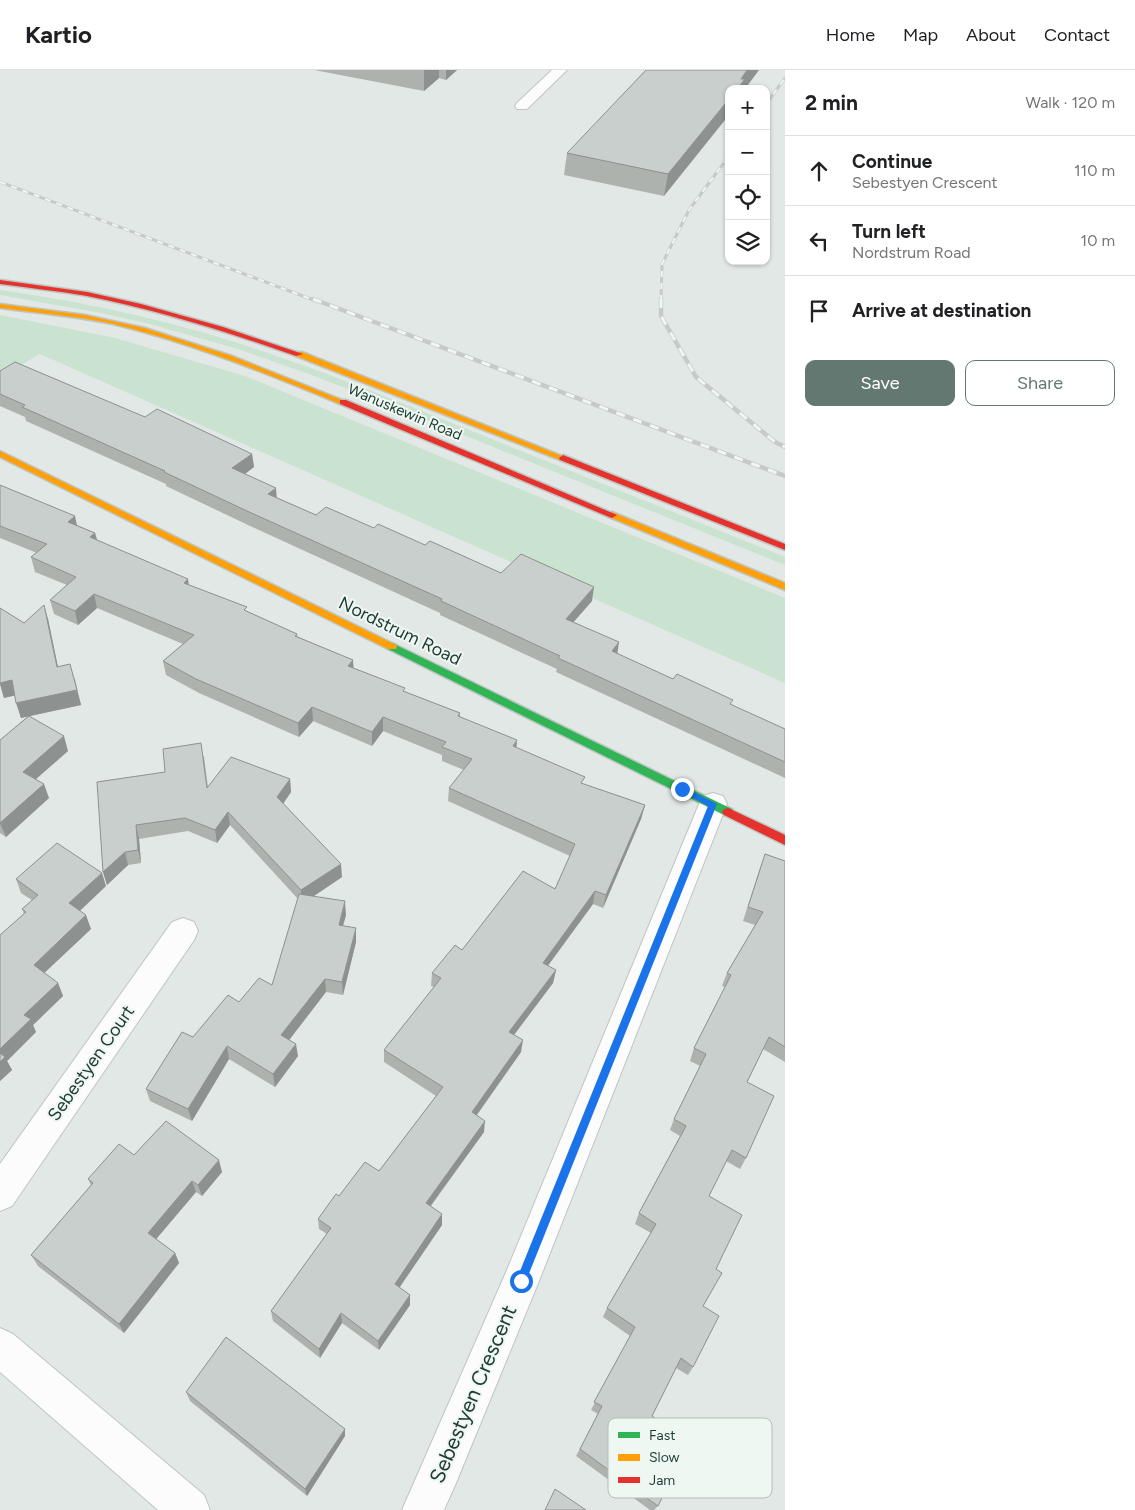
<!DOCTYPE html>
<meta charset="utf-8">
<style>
body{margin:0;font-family:Figtree,sans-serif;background:#f2f2f2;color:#202124}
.controls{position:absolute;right:15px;top:15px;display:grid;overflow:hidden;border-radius:10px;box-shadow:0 1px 4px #0004}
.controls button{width:45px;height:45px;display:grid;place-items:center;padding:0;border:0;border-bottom:1px solid #e0e0e0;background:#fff;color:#202124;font:25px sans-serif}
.stop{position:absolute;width:15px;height:15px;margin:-11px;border:4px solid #1a73e8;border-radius:50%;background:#fff}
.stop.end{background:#1a73e8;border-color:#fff;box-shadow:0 1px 5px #0008}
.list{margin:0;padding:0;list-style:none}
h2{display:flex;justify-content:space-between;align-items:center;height:65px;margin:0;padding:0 20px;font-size:21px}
h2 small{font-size:16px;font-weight:400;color:#757577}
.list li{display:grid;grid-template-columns:32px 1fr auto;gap:15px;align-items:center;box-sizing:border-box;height:70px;padding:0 20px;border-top:1px solid #e0e0e0}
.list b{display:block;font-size:19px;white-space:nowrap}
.list p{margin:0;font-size:16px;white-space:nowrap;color:#757577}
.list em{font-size:16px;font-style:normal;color:#757577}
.actions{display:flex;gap:10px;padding:15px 20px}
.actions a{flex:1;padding:11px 0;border:1px solid #637871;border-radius:10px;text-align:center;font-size:18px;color:#637871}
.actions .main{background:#637871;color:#fff}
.icon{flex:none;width:28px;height:28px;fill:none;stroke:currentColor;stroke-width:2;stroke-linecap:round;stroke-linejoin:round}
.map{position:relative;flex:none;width:785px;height:1440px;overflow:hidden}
header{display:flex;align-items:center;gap:30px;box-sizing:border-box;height:70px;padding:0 25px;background:#fff;border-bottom:1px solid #e0e0e0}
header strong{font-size:24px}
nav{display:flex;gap:28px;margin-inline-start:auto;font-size:18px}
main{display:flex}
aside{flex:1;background:#fff}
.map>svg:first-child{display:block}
.green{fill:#cae2d0}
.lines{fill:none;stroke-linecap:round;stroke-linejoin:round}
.street-casing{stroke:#bfc5c2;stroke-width:2}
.fast-casing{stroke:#bdc6c2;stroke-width:3}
.slow-casing{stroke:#bdc6c2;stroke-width:3}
.jam-casing{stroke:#bdc6c2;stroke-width:3}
.street{fill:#fbfcfb;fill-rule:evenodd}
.fast{fill:#30b455;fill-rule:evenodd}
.slow{fill:#ff9f0a;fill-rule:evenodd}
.jam{fill:#e5322d;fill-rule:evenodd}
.rail-far1-casing{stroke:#c6cac9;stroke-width:3}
.rail-casing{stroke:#c6cac9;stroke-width:4.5}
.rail-far1{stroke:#eff7f3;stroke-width:2;stroke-dasharray:6;stroke-linecap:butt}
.rail{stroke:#eff7f3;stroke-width:3;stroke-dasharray:9;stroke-linecap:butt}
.wall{fill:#adb2af}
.shaded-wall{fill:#8d918f}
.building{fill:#c9cfcc;stroke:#8d918f}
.route{fill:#1a73e8}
.labels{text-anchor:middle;stroke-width:4;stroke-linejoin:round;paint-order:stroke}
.far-street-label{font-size:15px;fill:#1f3b33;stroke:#eff7f3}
.street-label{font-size:18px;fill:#1f3b33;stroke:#eff7f3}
.near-street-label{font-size:21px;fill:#1f3b33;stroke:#eff7f3}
.key{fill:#eff7f3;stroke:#b1bfb9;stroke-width:1}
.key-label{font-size:14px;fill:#1f3b33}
</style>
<header>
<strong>Kartio</strong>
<nav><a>Home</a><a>Map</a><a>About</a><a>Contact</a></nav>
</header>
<main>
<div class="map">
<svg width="785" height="1440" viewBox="0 0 785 1440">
<rect width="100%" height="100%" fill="#e2e8e5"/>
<path class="green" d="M0,220C71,230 143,245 212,265C308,294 401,333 494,370C591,409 688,448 785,487V495L394,337L309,304L238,279L154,255L101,243L0,225Z
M0,245L115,268L245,306L785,528V613L40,284L0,307Z"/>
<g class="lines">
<defs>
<path id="street" d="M552,0H567L527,39H517L515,36L517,33Z
M713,723L723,726L727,734L539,1211L456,1413L444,1440H402L507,1200L699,734L703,726Z
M183,848L194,852L198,861L194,870L12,1136L0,1141V1094L172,852Z
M0,1258L13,1264L204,1425L210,1440H158L0,1302Z"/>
<path id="fast" d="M392,573L732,739L734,742L732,745H724L388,579L387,577Z"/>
<path id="slow" d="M0,234L85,245L145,258L232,286L347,332L343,334H340C266,303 191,273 113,254C76,246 38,243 0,238Z
M296,282H302L567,388L566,390H560L296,286Z
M0,381L396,575L397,577L396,579H388L0,387Z
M612,442L785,513V520L609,447V443Z"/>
<path id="jam" d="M0,210L87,222L141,234L223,257L303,284L296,286C228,262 158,240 87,226C58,221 29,218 0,214Z
M340,330H346L617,445L612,448L609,447L340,334Z
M563,385L785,474V480L560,390L559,388Z
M728,738L785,765V775L724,745L722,742L724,739Z"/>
</defs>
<use href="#street" class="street-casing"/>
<use href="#fast" class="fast-casing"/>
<use href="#slow" class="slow-casing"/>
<use href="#jam" class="jam-casing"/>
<use href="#street" class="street"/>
<use href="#fast" class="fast"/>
<use href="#slow" class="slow"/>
<use href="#jam" class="jam"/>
<defs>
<path id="rail-far1" d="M766,34L785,8
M0,112L316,231
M661,231L662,194L689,140L729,86"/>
<path id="rail" d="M313,229L785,406
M661,229V246L696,307L775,372L785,377"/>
</defs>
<use href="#rail-far1" class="rail-far1-casing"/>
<use href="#rail" class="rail-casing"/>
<use href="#rail-far1" class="rail-far1"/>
<use href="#rail" class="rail"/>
</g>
<path class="wall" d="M314,0H457L446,10L439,8L424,21Z
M729,19L664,126L564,105L567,83Z
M0,301L145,347L252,384L254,397L245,404L277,428L316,445L374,458L425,475L501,503L592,531L573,552L617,584L785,659V708L556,602L557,599L440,545V543L248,455L166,416V414L26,351L25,347L0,336Z
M0,415L77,455L95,463L97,470L189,515L297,564L298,567L353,590V598L405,622L460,643V647L583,714L645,735L641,749L603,838L593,834L548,896L556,900L553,913L514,965L521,982L477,1045L484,1062L431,1136L442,1155L399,1218L410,1225V1235L379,1280L342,1253L320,1288L273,1251L271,1241L327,1164L319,1159L318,1149L339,1126L379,1101L436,1026L384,992V980L434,917L431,916L432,903L462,880L555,819L570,786L448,731L449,718L464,700L442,691V685L383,661L372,676L313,651L299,667L199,623L166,605L163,591L183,574L97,538L78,555L54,544L50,530L67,515L35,502L31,487L37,483L0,468Z
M0,538L24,553L48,549L58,597L75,609L81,635L29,646L68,681L36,709L49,728L6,767L0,763V670L28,646L21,648L15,625L4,628L0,615Z
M204,686L208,718L290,709L291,722L283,734L342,807L314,826L346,845L343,856L356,872L343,925L326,922L289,970L298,986L275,1017L229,989L192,1051L150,1031L146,1019L193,967L239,932L272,915L298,829L230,755L217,773L188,761L139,769L141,793L128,795L107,815L103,802L165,702Z
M765,784L785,791V992L763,979L747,1012L746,1088L740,1099L726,1091L709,1126L716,1199L703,1236L693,1297L688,1305L676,1298L652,1346L658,1436L654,1440H650L576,1386L598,1344L591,1340L630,1266L603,1247L607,1238L651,1163L635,1154L639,1143L680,1066L670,1060L674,1049L700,996L690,991L694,978L725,917L722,916L727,903L755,855L743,851L760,798Z
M16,809L106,816L80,841L91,859L44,903L58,913L63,926L33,955L36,962L7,991L12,1000L0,1011V865L24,844L22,839L32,830L21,823Z
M134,1085L222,1102L202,1126L196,1122L156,1169L175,1183L179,1193L124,1263L38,1196L31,1185L91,1115L88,1109Z
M186,1322L345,1366L307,1426L190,1331Z"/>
<path class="shaded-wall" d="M424,0H439V8L424,21Z
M446,0H457L446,10Z
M747,0H759L745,19H737L741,9Z
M729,29V45L664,126L668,104Z
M252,384L254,397L234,412L232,398Z
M276,418L277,431L268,424Z
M75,446L78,460L68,452Z
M95,463L99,477L90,467Z
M188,509L190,523L184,513Z
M594,517L592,531L564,563L566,549Z
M94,524L97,538L78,555L75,541Z
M44,535L48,549L61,612L57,597Z
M619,572L617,586L612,581Z
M353,590L354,604L348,596Z
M70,594L81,635L21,648L16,633Z
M12,610L17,625L4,628L0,613Z
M312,637L313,651L299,667L298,653Z
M383,647V661L372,676V662Z
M64,666L68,681L28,716L23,702Z
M517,670L516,684L513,676Z
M290,709L291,722L278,741L277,727Z
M44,714L49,728L6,767L0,753Z
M645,735L641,749L603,838L606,825Z
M228,742L230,755L217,773L215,760Z
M136,755L139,769L141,793L138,780Z
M125,782L128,795L107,815L103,802Z
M341,794L342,807L302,834L301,820Z
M102,803L106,816L73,847L69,833Z
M595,821L593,834L540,906L543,893Z
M345,831L346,845L339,869V855Z
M86,845L91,859L39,908L34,895Z
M356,858V872L343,925L342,912Z
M556,900L553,913L507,974L509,962Z
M325,909L326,922L283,978L281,965Z
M58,913L63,926L33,955L36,962L7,991L12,1000L0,1011V979L24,945Z
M523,970L521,982L471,1053L472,1042Z
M296,974L298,986L275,1017L273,1004Z
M227,976L229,989L192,1051L188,1039Z
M485,1051L484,1062L425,1143L426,1133Z
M219,1090L222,1102L202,1126L198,1115Z
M192,1111L196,1122L152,1174L148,1163Z
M442,1144V1155L395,1224V1214Z
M175,1183L179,1193L124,1263L119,1254Z
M410,1225V1235L379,1280L378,1271Z
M341,1243L342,1253L320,1288L319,1279Z
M345,1359V1366L307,1426L305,1419Z"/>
<path class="building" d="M646,0H747L741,9H745L737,19H729V29L668,104L567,83Z
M15,292L145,347L157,339L252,384L232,398L276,418L268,424L316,445L326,437L374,458L378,454L425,475L430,471L501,503L521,484L594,517L566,549L619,572L612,581L673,609L677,604L733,630L730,634L785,659V692L558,588L560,586L441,531L442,529L247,441L164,402L165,401L22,337L25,335L0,324V301Z
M0,415L75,446L68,452L95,463L90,467L188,509L184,513L247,537L244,540L297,564L295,566L353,590L348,596L405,618L403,621L460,643L458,646L517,670L513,676L585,707L581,713L645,735L606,825L595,821L543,893L556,900L509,962L523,970L472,1042L485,1051L426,1133L442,1144L395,1214L410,1225L378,1271L341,1243L319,1279L271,1241L331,1158L318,1149L336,1124L339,1126L365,1092L379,1101L443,1017L384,980L441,908L432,903L455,875L462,880L523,801L555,819L575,774L449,718L472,689L442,677L446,672L383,647L372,662L312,637L298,653L196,609L163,591L194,565L94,524L75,541L50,530L76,507L31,487L47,474L0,456Z
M44,535L57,597L70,594L77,620L16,633L12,610L0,613V538L24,553Z
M29,646L64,666L23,702L44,714L0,753V670Z
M201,673L207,718L231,687L290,709L277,727L341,794L301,820L228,742L215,760L185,748L136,755L138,780L125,782L103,802L97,712L165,702L163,679Z
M57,773L102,803L69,833L86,845L34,895L58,913L24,945L31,949L0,979V865L26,842L22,839L38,825L16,809Z
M765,784L785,791V977L769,967L747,1012L774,1026L746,1088L732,1080L709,1126L742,1145L716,1199L722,1203L703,1236L719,1246L693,1297L681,1288L652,1346L689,1372L658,1436L580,1379L602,1336L594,1332L635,1257L607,1238L656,1154L639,1143L686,1056L674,1049L706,984L694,978L731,905L727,903L763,842L748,837Z
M299,824L345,831L339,855L356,858L342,912L325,909L281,965L296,974L273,1004L227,976L188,1039L146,1019L182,962L193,967L228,925L239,932L259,908L272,915Z
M0,983L5,987L0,992Z
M166,1051L219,1090L198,1115L192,1111L148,1163L175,1183L119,1254L31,1185L93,1113L88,1109L119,1074L134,1085Z
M226,1267L345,1359L305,1419L186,1322Z
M555,1419L586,1440H545Z"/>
<path class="route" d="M682,716L717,734L526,1211L525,1215L521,1217L517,1215L516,1211L708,736L680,721V717Z"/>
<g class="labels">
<g class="far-street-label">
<text transform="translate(405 342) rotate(23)" y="5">Wanuskewin Road</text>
</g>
<g class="street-label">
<text transform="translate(400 561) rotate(26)" y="6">Nordstrum Road</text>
<text transform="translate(91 993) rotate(-55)" y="6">Sebestyen Court</text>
</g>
<g class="near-street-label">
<text transform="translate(473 1324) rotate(-67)" y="7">Sebestyen Crescent</text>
</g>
</g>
<rect x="608" y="1348" width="164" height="80" rx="8" class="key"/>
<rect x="618" y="1362" width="22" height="6" fill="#30b455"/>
<rect x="618" y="1384" width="22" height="7" fill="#ff9f0a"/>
<rect x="618" y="1407" width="22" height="6" fill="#e5322d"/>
<g class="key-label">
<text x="649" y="1370">Fast</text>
<text x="649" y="1392">Slow</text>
<text x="649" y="1415">Jam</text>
</g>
</svg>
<div class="controls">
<button>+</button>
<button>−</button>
<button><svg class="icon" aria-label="locate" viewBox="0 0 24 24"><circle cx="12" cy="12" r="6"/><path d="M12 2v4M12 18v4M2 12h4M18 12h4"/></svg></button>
<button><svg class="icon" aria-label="layers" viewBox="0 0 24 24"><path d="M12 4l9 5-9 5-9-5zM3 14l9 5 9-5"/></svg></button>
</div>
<div class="stop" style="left:521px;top:1211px"></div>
<div class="stop end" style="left:682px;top:719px"></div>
</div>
<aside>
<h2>2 min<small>Walk · 120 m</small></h2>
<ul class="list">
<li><svg class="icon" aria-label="ahead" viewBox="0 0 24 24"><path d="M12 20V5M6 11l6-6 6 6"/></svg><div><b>Continue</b><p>Sebestyen Crescent</p></div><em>110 m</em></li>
<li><svg class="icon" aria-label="left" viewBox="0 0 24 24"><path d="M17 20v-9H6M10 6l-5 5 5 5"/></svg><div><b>Turn left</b><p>Nordstrum Road</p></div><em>10 m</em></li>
<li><svg class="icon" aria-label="arrive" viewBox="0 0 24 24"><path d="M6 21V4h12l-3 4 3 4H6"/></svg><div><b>Arrive at destination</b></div></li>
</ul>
<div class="actions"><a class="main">Save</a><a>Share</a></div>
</aside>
</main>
